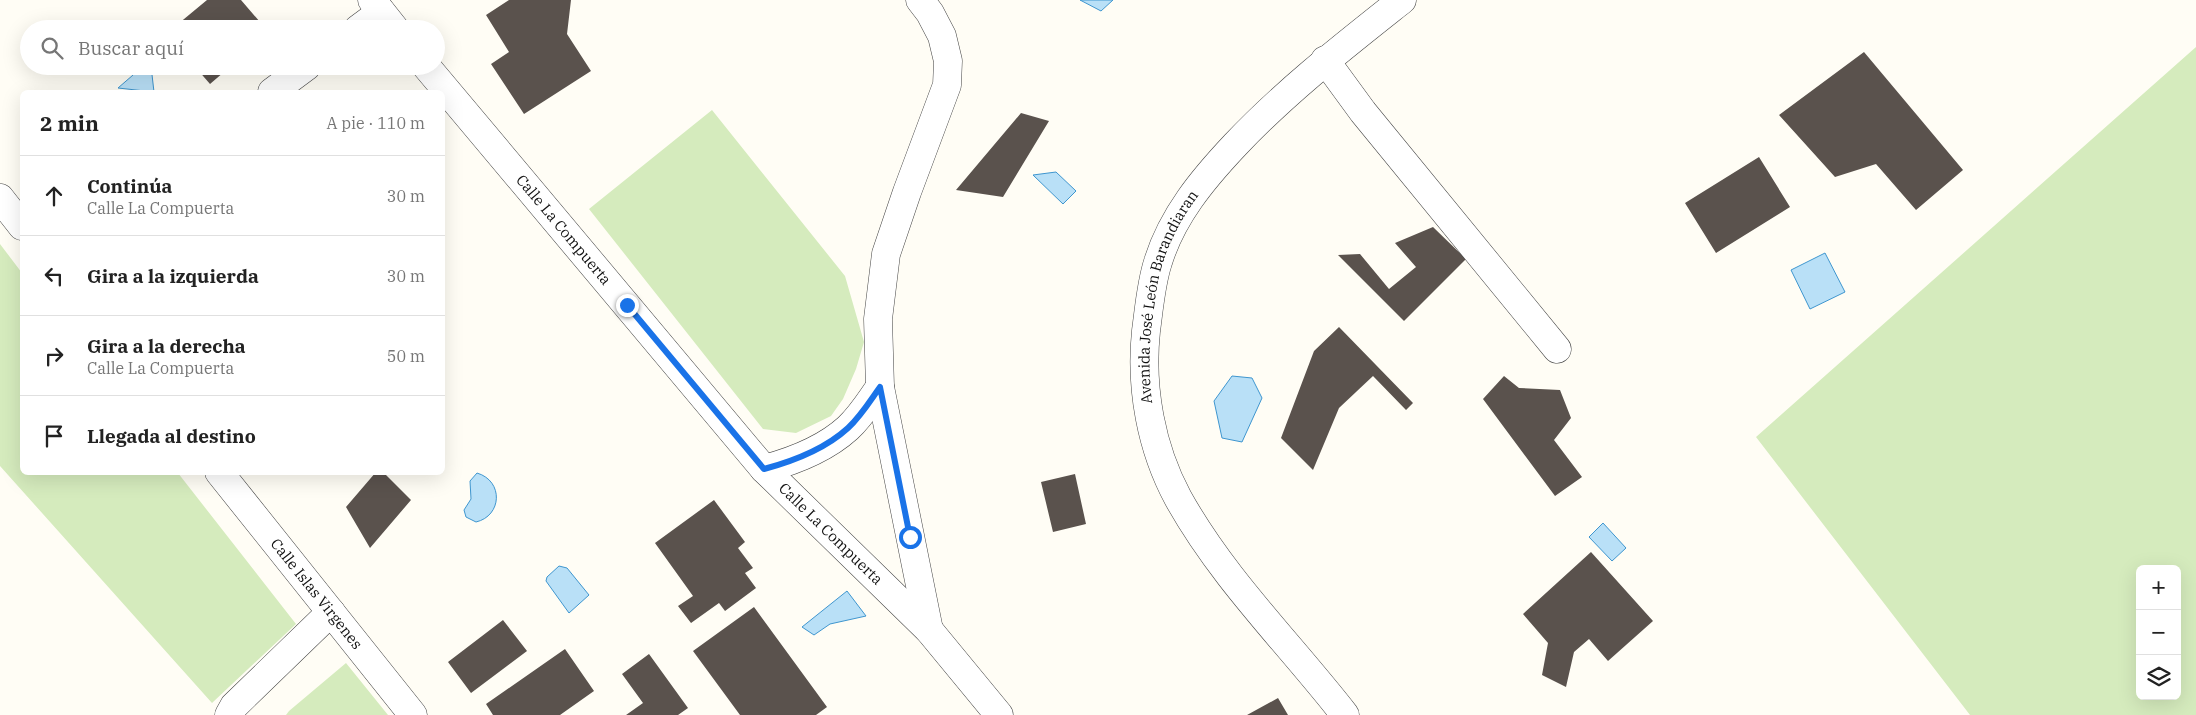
<!DOCTYPE html>
<html lang="es">
<meta charset="utf-8">
<style>
body{margin:0;font-family:"IBM Plex Serif",serif;background:#f6f6f6;color:#222}
.controls{position:absolute;right:15px;bottom:15px;display:grid;overflow:hidden;border-radius:8px;box-shadow:0 5px 20px #0002}
.controls button{width:45px;height:45px;display:grid;place-items:center;padding:0;border:0;border-bottom:1px solid #e0e0e0;background:#fff;color:#222;font:25px sans-serif}
.stop{position:absolute;width:15px;height:15px;margin:-11px;border:4px solid #1a73e8;border-radius:50%;background:#fff}
.stop.end{background:#1a73e8;border-color:#fff;box-shadow:0 1px 5px #0008}
.list{margin:0;padding:0;list-style:none}
h2{display:flex;justify-content:space-between;align-items:center;height:65px;margin:0;padding:0 20px;font-size:21px}
h2 small{font-size:16px;font-weight:400;color:#767676}
.list li{display:grid;grid-template-columns:32px 1fr auto;gap:15px;align-items:center;box-sizing:border-box;height:80px;padding:0 20px;border-top:1px solid #e0e0e0}
.list b{display:block;font-size:19px;white-space:nowrap}
.list p{margin:0;font-size:16px;white-space:nowrap;color:#767676}
.list em{font-size:16px;font-style:normal;color:#767676}
.icon{flex:none;width:28px;height:28px;fill:none;stroke:currentColor;stroke-width:2;stroke-linecap:round;stroke-linejoin:round}
.map{position:relative;flex:none;width:2196px;height:715px;overflow:hidden}
.search{position:absolute;background:#fff;box-shadow:0 5px 20px #0002;left:20px;top:20px;width:425px;height:55px;display:flex;align-items:center;gap:12px;box-sizing:border-box;padding:0 18px;border-radius:28px;color:#767676;font-size:19px}
.panel{position:absolute;background:#fff;box-shadow:0 5px 20px #0002;left:20px;top:90px;width:425px;height:385px;border-radius:8px}
.map>svg:first-child{display:block}
.green{fill:#d5ebbd;fill-rule:evenodd}
.water{fill:#b9e0f7;stroke:#3f96cf}
.building{fill:#5a524d}
.lines{fill:none;stroke-linecap:round;stroke-linejoin:round}
.minor-casing{stroke:#444;stroke-width:29}
.minor{stroke:#fff;stroke-width:28}
.route{stroke:#1a73e8;stroke-width:6}
.labels{text-anchor:middle;stroke-width:5;stroke-linejoin:round;paint-order:stroke}
.street-label{font-size:15px;fill:#111;stroke:#fff}
</style>
<div class="map">
<svg width="2196" height="715" viewBox="0 0 2196 715">
<rect width="100%" height="100%" fill="#fffdf5"/>
<path class="green" d="M2196,47V715H1970L1756,437ZM2140,569H2177V696H2140Z
M712,110L845,276L864,342L856,369L843,399L831,416L796,433L763,429L589,209Z
M0,244L22,273V472L178,473L296,624L212,703L0,466Z
M346,663L388,715H286L289,711Z"/>
<path class="water" d="M1080,0H1113L1101,11Z
M134,66H151L154,92L118,88L133,75Z
M1056,172L1076,191L1063,204L1033,175Z
M1825,253L1845,292L1810,309L1791,270Z
M1232,376L1252,378L1262,398L1242,442L1222,438L1214,401Z
M477,473C504,481 502,516 476,522L466,517L464,510L471,499L470,481Z
M1603,523L1626,548L1612,561L1589,537Z
M559,566L567,568L589,595L569,613L546,581L547,577Z
M847,591L866,616L830,624L814,635L802,627Z"/>
<path class="building" d="M207,0H241L266,29H172Z
M509,0H571L567,34L591,71L524,114L491,64L509,52L486,15Z
M1864,52L1963,170L1916,210L1876,164L1835,177L1779,115Z
M200,66H231L210,84L197,69Z
M1021,113L1049,121L1003,197L956,190Z
M1759,157L1790,207L1716,253L1685,203Z
M1433,227L1466,259L1404,321L1338,255L1360,254L1389,289L1416,267L1395,243Z
M1339,327L1413,403L1406,410L1373,376L1339,408L1313,470L1281,438L1314,351Z
M1504,376L1519,388L1560,390L1571,418L1554,440L1582,477L1555,496L1483,399Z
M376,472H383L411,500L370,548L346,507Z
M1075,474L1086,524L1053,532L1041,482Z
M714,500L745,542L738,548L753,568L745,573L756,588L725,611L719,603L691,623L678,606L693,596L655,543Z
M1591,552L1653,621L1608,661L1589,639L1574,652L1566,687L1542,675L1548,643L1523,614Z
M754,607L827,707L816,715H740L693,651Z
M503,620L527,651L471,693L448,662Z
M565,649L594,691L560,715H493L486,704Z
M649,654L688,708L678,715H626L643,703L622,674Z
M1278,698L1288,715H1247Z"/>
<g class="lines">
<defs>
<g id="minor">
<path d="M372,0L395,29"/>
<path d="M920,0L930,13L942,36L948,61L947,85L907,192L886,254L878,319L880,387L929,630"/>
<path d="M358,29L381,12"/>
<path d="M1325,60L1363,112L1557,349"/>
<path id="s1" d="M426,66L764,469L929,630L999,715"/>
<path d="M272,92L307,66"/>
<path d="M0,198L22,226"/>
<path d="M764,469C794,461 825,449 848,428C861,416 870,401 880,387"/>
<path id="s2" d="M219,472L413,715"/>
<path d="M229,715L234,706L331,612"/>
<path id="s3" d="M1345,715C1289,643 1223,579 1178,498C1151,448 1140,388 1146,331C1149,309 1151,283 1158,262C1172,216 1203,179 1235,145C1286,91 1344,46 1402,0"/>
</g>
</defs>
<use href="#minor" class="minor-casing"/>
<use href="#minor" class="minor"/>
</g>
<g class="lines">
<path class="route" d="M627,305L764,469C794,461 825,449 848,428C861,416 870,401 880,387L910,537"/>
</g>
<g class="labels">
<g class="street-label">
<text dy="5" stroke="none"><textPath href="#s1" startOffset="214">Calle La Compuerta</textPath></text>
<text dy="5" stroke="none"><textPath href="#s3" startOffset="485">Avenida José León Barandiaran</textPath></text>
<text dy="5" stroke="none"><textPath href="#s1" startOffset="619">Calle La Compuerta</textPath></text>
<text dy="5" stroke="none"><textPath href="#s2" startOffset="156">Calle Islas Virgenes</textPath></text>
</g>
</g>
</svg>
<div class="controls">
<button>+</button>
<button>−</button>
<button><svg class="icon" aria-label="layers" viewBox="0 0 24 24"><path d="M12 4l9 5-9 5-9-5zM3 14l9 5 9-5"/></svg></button>
</div>
<div class="stop" style="left:910px;top:537px"></div>
<div class="stop end" style="left:627px;top:305px"></div>
<div class="search"><svg class="icon" aria-label="search" viewBox="0 0 24 24"><circle cx="10" cy="10" r="6"/><path d="M15 15l6 6"/></svg>Buscar aquí</div>
<section class="panel">
<h2>2 min<small>A pie · 110 m</small></h2>
<ul class="list">
<li><svg class="icon" aria-label="ahead" viewBox="0 0 24 24"><path d="M12 20V5M6 11l6-6 6 6"/></svg><div><b>Continúa</b><p>Calle La Compuerta</p></div><em>30 m</em></li>
<li><svg class="icon" aria-label="left" viewBox="0 0 24 24"><path d="M17 20v-9H6M10 6l-5 5 5 5"/></svg><div><b>Gira a la izquierda</b></div><em>30 m</em></li>
<li><svg class="icon" aria-label="right" viewBox="0 0 24 24"><path d="M7 20v-9h11M14 6l5 5-5 5"/></svg><div><b>Gira a la derecha</b><p>Calle La Compuerta</p></div><em>50 m</em></li>
<li><svg class="icon" aria-label="arrive" viewBox="0 0 24 24"><path d="M6 21V4h12l-3 4 3 4H6"/></svg><div><b>Llegada al destino</b></div></li>
</ul>
</section>
</div>
